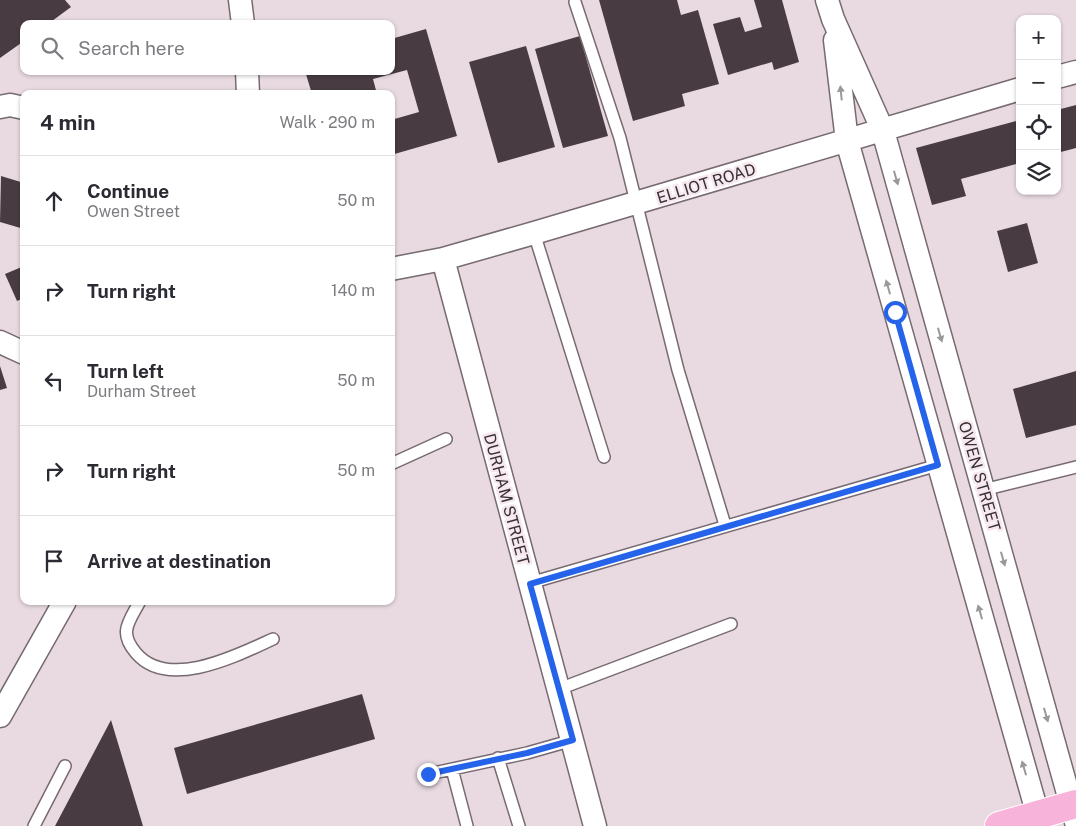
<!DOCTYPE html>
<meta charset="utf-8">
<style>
body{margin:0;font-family:"Public Sans",sans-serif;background:#f7f7f7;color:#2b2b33}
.controls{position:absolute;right:15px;top:15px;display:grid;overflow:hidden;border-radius:10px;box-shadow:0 1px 4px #0004}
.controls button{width:45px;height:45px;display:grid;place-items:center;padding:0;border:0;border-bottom:1px solid #e1e1e2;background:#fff;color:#2b2b33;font:25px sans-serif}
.stop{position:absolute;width:15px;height:15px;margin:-11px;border:4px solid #2563eb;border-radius:50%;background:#fff}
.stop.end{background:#2563eb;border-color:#fff;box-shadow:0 1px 5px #0008}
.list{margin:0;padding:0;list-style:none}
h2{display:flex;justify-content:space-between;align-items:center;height:65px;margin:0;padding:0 20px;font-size:21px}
h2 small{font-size:16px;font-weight:400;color:#7c7c81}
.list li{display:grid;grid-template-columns:32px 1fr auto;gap:15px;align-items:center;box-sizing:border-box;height:90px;padding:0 20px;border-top:1px solid #e1e1e2}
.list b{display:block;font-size:19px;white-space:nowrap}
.list p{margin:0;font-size:16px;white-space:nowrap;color:#7c7c81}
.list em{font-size:16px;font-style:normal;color:#7c7c81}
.icon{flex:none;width:28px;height:28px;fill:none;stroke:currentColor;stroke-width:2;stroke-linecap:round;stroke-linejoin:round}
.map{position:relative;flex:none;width:1076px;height:826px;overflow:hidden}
.search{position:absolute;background:#fff;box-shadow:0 1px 4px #0004;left:20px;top:20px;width:375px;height:55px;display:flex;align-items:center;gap:12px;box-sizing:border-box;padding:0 18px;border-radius:10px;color:#7c7c81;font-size:19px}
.panel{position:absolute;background:#fff;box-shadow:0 1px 4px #0004;left:20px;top:90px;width:375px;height:515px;border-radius:10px}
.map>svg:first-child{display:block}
.building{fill:#483c42}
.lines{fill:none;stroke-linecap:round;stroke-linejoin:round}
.service-casing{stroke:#776a71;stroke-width:14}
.minor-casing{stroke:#776a71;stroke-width:25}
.primary-casing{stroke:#fff;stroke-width:30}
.service{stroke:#fff;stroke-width:11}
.minor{stroke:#fff;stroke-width:22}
.primary{stroke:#f8b3da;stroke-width:28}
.oneway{fill:#9b989a}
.route{stroke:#2563eb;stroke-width:6}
.labels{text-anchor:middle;stroke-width:5;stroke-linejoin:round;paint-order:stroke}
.street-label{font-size:16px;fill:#373134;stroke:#f7e8ef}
</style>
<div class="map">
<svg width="1076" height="826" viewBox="0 0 1076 826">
<rect width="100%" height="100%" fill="#e9dae2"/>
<path class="building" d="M0,0H65L71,7L48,24H24V41L0,58Z
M599,0H677L681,15L698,10L719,84L682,94L685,106L633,121Z
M754,0H782L799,62L774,70L772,62L728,75L713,24L740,17L745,32L762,27Z
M426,29L457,136L391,155V120L419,112L407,70L373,79L377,94H312L305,71H391V39Z
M580,36L608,136L563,148L535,49Z
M526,46L555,147L498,163L469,62Z
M1076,105V148L1057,153V110Z
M1020,120V163L961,179L966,196L932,205L916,148Z
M1,176L24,183V229L0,222Z
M1027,223L1038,263L1008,272L997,231Z
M24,266V298L17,301L5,274Z
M0,366L7,388L0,390Z
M1076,371V425L1026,438L1013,389Z
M362,694L375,739L187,794L174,748Z
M111,720L143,826H55Z"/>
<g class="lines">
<defs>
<path id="service" d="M575,2L620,138L678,370L725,525
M534,233L604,457
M391,464L446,439
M983,490L1076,467
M530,583L938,465
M140,601C129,622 118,632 136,653C168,691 238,655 273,639
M559,689L731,624
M498,758L519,826
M452,769L467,826
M429,774L527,753L573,740
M34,826L65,766"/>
<path id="minor" d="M240,0L243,24
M827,0L833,19L883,131L1076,822
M835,40L847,141L1041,826
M247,71L248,94
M1057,77L1076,72
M0,107L10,105L24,108
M443,259L595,826
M391,269L443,259L534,233L1020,89
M0,342L24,353
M0,716L65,601"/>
<path id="primary" d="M999,826L1076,804"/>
</defs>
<use href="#service" class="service-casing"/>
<use href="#minor" class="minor-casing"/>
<use href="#primary" class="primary-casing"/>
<use href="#service" class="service"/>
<use href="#minor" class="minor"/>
<use href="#primary" class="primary"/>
</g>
<defs><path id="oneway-solid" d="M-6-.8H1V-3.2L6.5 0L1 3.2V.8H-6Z" transform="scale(1.25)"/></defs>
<g class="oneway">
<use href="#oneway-solid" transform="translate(841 93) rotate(-96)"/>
<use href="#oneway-solid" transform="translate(896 178) rotate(74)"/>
<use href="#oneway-solid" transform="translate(888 287) rotate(-106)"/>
<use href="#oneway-solid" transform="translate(940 335) rotate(74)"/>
<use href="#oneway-solid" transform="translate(1003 559) rotate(74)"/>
<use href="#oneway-solid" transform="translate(980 612) rotate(-106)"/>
<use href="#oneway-solid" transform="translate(1046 715) rotate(74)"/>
<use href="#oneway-solid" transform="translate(1024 768) rotate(-106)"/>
</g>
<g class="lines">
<path class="route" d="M428,774L527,753L573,740L530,584L938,465L895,312"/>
</g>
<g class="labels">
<g class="street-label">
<text transform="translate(706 183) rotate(-17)" y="6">ELLIOT ROAD</text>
<text transform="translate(980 476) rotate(74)" y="6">OWEN STREET</text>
<text transform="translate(507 499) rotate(75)" y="6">DURHAM STREET</text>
</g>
</g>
</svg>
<div class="controls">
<button>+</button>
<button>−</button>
<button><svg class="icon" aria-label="locate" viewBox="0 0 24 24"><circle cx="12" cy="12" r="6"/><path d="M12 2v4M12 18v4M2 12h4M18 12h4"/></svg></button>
<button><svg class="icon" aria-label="layers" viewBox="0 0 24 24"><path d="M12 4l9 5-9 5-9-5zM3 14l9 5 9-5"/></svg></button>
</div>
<div class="stop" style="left:895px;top:312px"></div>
<div class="stop end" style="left:428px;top:774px"></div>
<div class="search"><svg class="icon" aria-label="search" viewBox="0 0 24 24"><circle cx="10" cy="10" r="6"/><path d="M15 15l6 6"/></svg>Search here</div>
<section class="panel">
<h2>4 min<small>Walk · 290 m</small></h2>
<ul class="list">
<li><svg class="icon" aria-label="ahead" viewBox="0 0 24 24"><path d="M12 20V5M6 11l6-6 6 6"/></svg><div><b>Continue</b><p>Owen Street</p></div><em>50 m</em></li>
<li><svg class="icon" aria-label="right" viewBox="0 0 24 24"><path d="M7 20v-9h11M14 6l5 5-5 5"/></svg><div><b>Turn right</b></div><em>140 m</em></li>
<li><svg class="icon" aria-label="left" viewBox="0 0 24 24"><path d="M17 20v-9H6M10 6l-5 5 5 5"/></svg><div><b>Turn left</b><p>Durham Street</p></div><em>50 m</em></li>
<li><svg class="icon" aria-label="right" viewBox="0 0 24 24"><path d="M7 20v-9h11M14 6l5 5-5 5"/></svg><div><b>Turn right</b></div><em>50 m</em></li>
<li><svg class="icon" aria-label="arrive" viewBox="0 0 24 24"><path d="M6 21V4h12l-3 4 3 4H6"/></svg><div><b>Arrive at destination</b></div></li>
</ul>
</section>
</div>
